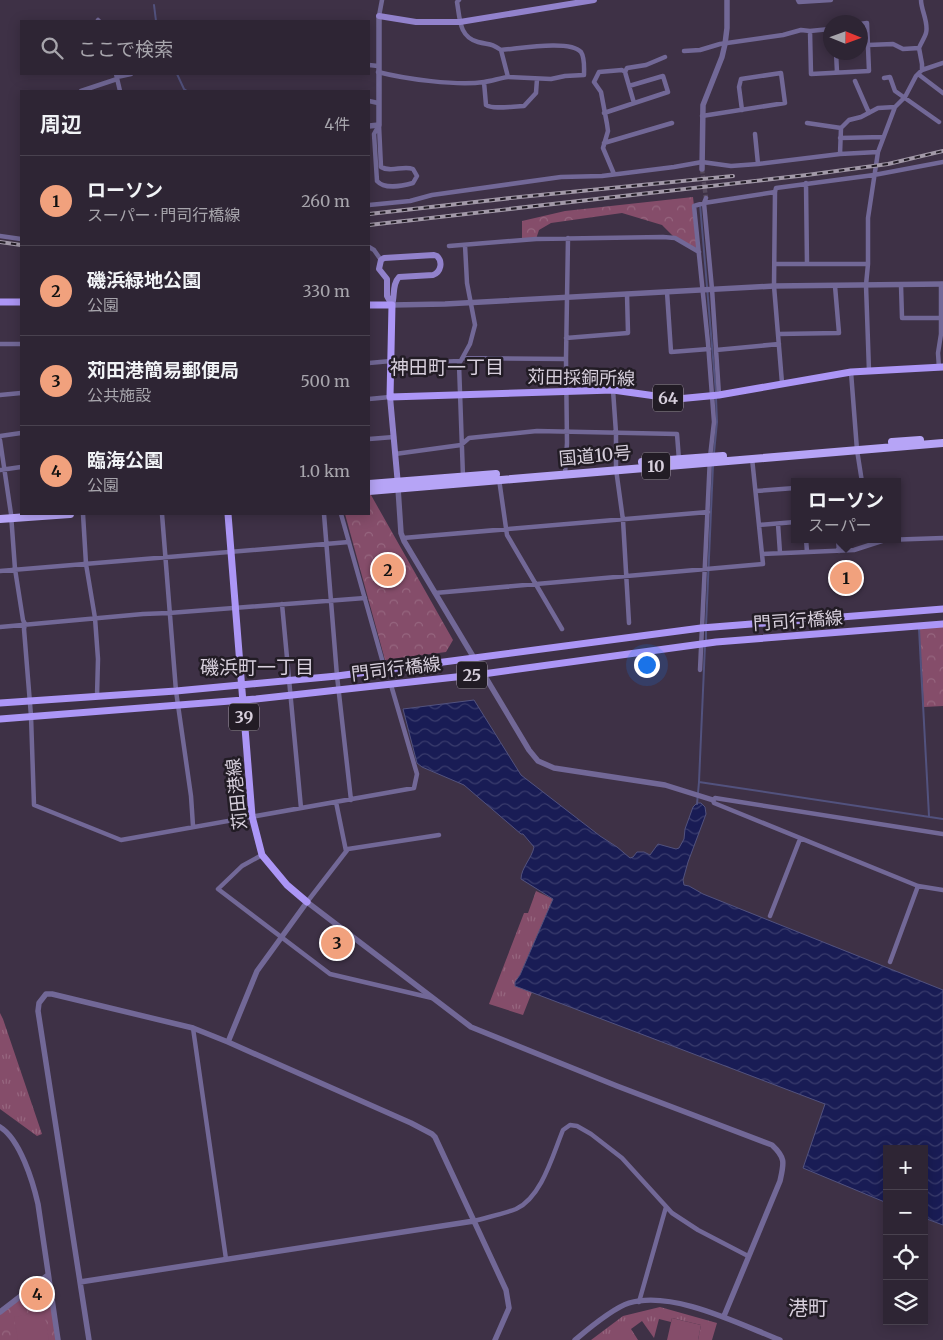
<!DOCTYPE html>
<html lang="ja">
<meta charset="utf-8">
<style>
body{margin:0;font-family:Merriweather,"Noto Sans JP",serif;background:#3a3140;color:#f1f3f6}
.controls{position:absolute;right:15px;bottom:15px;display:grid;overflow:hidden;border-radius:0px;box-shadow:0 2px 12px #0003}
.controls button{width:45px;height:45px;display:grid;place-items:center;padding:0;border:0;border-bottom:1px solid #49424f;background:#2e2534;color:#f1f3f6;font:25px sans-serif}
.compass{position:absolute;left:823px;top:15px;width:45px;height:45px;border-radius:50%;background:#2e2534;box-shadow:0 2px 12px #0003;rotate:91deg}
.you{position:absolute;left:646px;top:664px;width:18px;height:18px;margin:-12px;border:4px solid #fff;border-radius:50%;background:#1a73e8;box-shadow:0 0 0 8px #1a73e833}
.badge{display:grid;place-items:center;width:32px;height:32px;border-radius:50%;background:#f1a17d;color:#111;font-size:16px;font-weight:700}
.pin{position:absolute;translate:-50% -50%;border:2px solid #fff;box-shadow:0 1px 5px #0006}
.popup{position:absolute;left:791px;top:478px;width:110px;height:65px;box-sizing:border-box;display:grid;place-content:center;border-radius:0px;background:#2e2534;filter:drop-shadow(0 1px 4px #0005);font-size:16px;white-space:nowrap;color:#a7a5ac}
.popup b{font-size:19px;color:#f1f3f6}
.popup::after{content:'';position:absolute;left:50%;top:100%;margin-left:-10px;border:10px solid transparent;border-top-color:#2e2534}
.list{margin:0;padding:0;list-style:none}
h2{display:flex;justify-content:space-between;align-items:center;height:65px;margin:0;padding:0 20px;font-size:21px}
h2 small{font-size:16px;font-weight:400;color:#a7a5ac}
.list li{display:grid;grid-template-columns:32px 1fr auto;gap:15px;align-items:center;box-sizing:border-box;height:90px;padding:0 20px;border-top:1px solid #49424f}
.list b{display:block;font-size:19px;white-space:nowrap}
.list p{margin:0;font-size:16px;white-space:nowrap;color:#a7a5ac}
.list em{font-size:16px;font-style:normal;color:#a7a5ac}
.icon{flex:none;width:28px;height:28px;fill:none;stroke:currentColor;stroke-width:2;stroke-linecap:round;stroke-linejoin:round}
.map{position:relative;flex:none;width:943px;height:1340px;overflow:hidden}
.search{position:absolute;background:#2e2534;box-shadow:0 2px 12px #0003;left:20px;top:20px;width:350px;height:55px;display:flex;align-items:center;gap:12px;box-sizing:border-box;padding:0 18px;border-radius:0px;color:#a7a5ac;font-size:19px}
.panel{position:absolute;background:#2e2534;box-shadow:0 2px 12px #0003;left:20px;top:90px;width:350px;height:425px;border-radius:0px}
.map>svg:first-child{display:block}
.grass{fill:url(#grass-tufts)}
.forest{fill:url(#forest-crowns)}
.garden{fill:#854d6a}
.water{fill:url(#water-waves);stroke:#52527e}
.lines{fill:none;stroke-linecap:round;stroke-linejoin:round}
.stream{stroke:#52527e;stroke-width:2}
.minor-tunnel{stroke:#55495c;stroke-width:4.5;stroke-dasharray:4.5 2;stroke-linecap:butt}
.minor{stroke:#726897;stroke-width:4.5}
.tertiary{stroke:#726897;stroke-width:5.5}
.secondary{stroke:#9282cc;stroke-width:6}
.primary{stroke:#ac96f6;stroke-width:7}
.trunk{stroke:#b6a4f6;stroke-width:8}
.rail-casing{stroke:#a299a8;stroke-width:4}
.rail{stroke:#221c25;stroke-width:2;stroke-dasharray:5.5;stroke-linecap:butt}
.labels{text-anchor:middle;stroke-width:5;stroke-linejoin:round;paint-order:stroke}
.shield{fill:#221c25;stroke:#a199a5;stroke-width:1}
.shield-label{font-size:16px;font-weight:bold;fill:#d7cfdc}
.street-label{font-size:18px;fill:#d7cfdc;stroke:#221c25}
.neighbourhood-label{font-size:19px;fill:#d7cfdc;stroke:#221c25}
.quarter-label{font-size:20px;fill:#d7cfdc;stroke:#221c25}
</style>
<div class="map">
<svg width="943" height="1340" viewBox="0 0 943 1340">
<defs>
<pattern id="grass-tufts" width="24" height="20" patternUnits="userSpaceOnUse" patternTransform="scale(1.25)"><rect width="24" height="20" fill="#854d6a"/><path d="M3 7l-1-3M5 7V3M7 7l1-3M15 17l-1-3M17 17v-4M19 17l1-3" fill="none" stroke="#96667f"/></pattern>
<pattern id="forest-crowns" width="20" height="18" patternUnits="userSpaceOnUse" patternTransform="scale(1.25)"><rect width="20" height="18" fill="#854d6a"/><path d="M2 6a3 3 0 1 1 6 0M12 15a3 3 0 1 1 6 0" fill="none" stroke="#96667f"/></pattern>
<pattern id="water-waves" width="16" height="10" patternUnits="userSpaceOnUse" patternTransform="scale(1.25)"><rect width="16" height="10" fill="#191c55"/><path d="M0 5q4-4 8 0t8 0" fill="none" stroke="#3a3c6d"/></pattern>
</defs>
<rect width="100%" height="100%" fill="#3e3146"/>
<path class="grass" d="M536,891L553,899L520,975L515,982L516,986L532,992L523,1015L489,1004L524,913H528Z
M0,1013L3,1019L42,1134L37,1136L0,1109Z
M660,1307L717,1323L712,1340H698L701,1325L672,1318L671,1322L659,1319L654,1338L642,1321L631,1329L638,1340H591L623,1316Z"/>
<path class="forest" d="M693,197L699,252L675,238L662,225L622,213L551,223L539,230L536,239L522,241V221L565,211Z
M369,495H371L453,640L446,652L385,660L345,514H369Z
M943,624V706L924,707L919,626Z
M48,1275L58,1340H0V1312Z"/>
<path class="garden" d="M44,1312L49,1340H18L14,1317Z
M672,1318L701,1325L698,1340H667Z"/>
<path class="water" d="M474,700L521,775L600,836L617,847L630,858L633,857L637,852H644L650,855L658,844L676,849L679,848L684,839L685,829L693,807L697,803H701L705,807L706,814L688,862L683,880L684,885L689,886L703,894L943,990V1225L924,1218V1149H887V1203L803,1168L825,1104L515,986V982L520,975L553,899L521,879C521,868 532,858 534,847L523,834H521L464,785L422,767L417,763L403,709Z"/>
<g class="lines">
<path class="stream" d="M154,5L156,21
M177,74L184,89L187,91
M700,204L716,393
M714,453L717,422L716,398
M706,626L713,465
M919,629L929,816
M706,641V630
M705,645L699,782L943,819
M697,804L699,782"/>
<path class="minor-tunnel" d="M702,169L706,198"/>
<path class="minor" d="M459,0L457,2C460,19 459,37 478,42C490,45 491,43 501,50L508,77L551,79L565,76L584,75C584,68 585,58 581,52C570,39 517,49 501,50
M798,0L799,2L831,0
M921,0C921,10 929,23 926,33C925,37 921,43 919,48L922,64V70
M379,16L382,0
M98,20L99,21
M810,31L811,74L869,71L867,23L860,24
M868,45L893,44L903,49L919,48
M684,51L700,50L720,44L783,35L801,30L810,31L830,29
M836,52L837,72
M369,65L378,66
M378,72C405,79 457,86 484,82C492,81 500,78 508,77
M625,72L627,68L646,65L665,57
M116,74L120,91
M918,74L943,93
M117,77L131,74
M884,78L890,77L895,91L939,122
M855,81L869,113
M484,82L486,105C493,110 514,106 524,106L536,93L537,79
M81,91L117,79
M369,101L378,103
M604,113L668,92L663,76L629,86
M702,116L785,103L781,73L741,79L739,87L742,110
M807,123L841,128
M379,125L381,167C391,173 403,165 413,169L417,176L413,183C402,186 385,190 377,181L374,134Z
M755,134L758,164
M840,138L883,137
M604,143L672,123
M840,154L841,128L849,120L861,117L878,108L895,107
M614,174L603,148L608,131L607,124L601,92L594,82L599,72L622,70L625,72L634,103
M806,183L807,264
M775,192L774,286L782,383
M706,198L704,203L712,289L719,395
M369,205L410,201L432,195L561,177L602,176L674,167L702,162L731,166L758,164L840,154L878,152
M0,236L21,239
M449,246L536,239L663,237L675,238L699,252
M369,247L374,250L381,260
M775,264H868
M901,285L902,318H941
M667,292L671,352L709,349
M778,334L839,333L835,286
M566,338L628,333L627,294
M0,344H21
M716,350L779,344
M463,358L566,359
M369,363L391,361
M391,364L460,361
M939,368L938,353L941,334V284
M869,371L866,285L868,264V218L878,152L895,107L905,97L916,76L922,70L943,63
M851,372L857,450L862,482
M613,390L616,433V469L623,520L629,623
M0,395L21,393
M369,399L390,397
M0,436L21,433
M369,439L394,437
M0,440L11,514L15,569L23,620L25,624L24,629L31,716L34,805L121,840L414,788L417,774L391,685
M395,454L461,445L469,438L537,431L677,434L679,460
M0,470L21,467
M565,474L567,443L566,359L568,238
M463,477L459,364L470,344L475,325L467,283L465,245
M499,479L507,535L562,629
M756,491L795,488
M83,514L86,564L95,618L98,659L97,696
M162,514L176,691L191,796L193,826
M324,514L337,676L351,800
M341,514L385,670
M778,524L780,553
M759,525L795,522
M403,538L708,512
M806,539L807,552
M838,539L839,551
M762,554L854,550L885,540L943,538
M0,571L349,542
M435,593L763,564L752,458
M282,604L301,808
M0,627L143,614L169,613L365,598
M700,670L710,457L714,422L708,343L694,206L704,203L775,192L776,188L874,175L943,162
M713,800L714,803L918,886L943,890
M713,800L715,798L943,834
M336,802L346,851
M262,855L242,866L218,889L330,974L432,998
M307,902L348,849L439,835
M770,916L800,839
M890,962L918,886
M193,1028L226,1259
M474,1221C488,1217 503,1214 516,1209C542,1197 553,1154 563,1130L570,1125L577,1126L591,1134L622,1158L672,1213L698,1230L748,1256
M639,1302L666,1207"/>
<path class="tertiary" d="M369,126L379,125V16
M702,169L703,105L722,57L725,44L727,28V0
M392,305L445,304L774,286L943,284
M398,488L401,533L404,541L529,750L538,761L554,768L665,785L713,800
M228,1042L257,971L307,902L471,1027L617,1086L772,1145C786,1158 784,1163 780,1181L724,1316
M0,1127C20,1139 33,1182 38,1204L58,1340
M80,1282L474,1221
M0,1312L48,1275
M89,1340L38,1011L39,1003L46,994H52L193,1028L228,1042L411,1123L432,1134L435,1137L506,1290L509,1308L495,1340
M575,1340C588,1329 613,1308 629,1303C673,1290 739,1324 780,1340"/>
<path class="secondary" d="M379,16L416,22H460L594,0
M434,255L437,256C443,262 441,272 433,275L399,277C392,284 395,296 392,305L387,296V279L379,269L381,260L384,258Z
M390,397L398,485"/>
<path class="primary" d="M0,302H21
M369,305H392L390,397L613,390L677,399L719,395L851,372L943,367
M228,514L252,816L262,855L287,885L307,902
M0,703L176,691L337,676L701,628L943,609
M0,719L256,699L483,674L716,642L943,624"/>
<path class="trunk" d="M892,442L920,440
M642,462L723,456
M369,484L496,474
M369,491L943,443
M0,519L70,514"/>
<defs>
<path id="rail" d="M369,214L520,197L733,176
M369,225L807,175L888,164L943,151
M0,242L21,245"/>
</defs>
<use href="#rail" class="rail-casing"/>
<use href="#rail" class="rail"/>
</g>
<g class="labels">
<g class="shield">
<rect x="653" y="384.5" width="30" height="27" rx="4"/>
<rect x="642" y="452.5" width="28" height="27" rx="4"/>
<rect x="457" y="661.5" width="30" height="27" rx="4"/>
<rect x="229" y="703.5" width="30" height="27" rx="4"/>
</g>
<g class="shield-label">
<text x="668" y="404">64</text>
<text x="656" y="472">10</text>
<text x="472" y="681">25</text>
<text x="244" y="723">39</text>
</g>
<g class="street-label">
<text transform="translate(581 378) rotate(1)" y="6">苅田採銅所線</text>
<text transform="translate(595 456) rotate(-5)" y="6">国道10号</text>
<text transform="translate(798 621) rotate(-4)" y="6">門司行橋線</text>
<text transform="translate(396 669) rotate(-7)" y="6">門司行橋線</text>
<text transform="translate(237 794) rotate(-96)" y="6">苅田港線</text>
</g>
<g class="neighbourhood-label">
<text x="447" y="374">神田町一丁目</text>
<text x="257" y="674">磯浜町一丁目</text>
</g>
<g class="quarter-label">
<text x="808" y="1315">港町</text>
</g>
</g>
</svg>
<div class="controls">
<button>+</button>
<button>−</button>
<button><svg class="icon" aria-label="locate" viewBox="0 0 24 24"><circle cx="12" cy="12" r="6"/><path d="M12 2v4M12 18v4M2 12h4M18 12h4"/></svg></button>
<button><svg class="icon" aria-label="layers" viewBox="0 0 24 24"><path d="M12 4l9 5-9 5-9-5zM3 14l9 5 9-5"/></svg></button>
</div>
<svg class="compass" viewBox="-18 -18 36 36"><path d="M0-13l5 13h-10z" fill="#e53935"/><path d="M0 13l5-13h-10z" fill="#a7a5ac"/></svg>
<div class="you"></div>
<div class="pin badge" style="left:846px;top:578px">1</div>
<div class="popup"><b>ローソン</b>スーパー</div>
<div class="pin badge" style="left:388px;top:570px">2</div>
<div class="pin badge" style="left:337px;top:943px">3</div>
<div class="pin badge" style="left:37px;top:1294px">4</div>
<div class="search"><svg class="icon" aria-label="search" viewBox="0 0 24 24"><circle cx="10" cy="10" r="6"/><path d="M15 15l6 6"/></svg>ここで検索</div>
<section class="panel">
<h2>周辺<small>4件</small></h2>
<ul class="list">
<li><span class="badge">1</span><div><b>ローソン</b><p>スーパー · 門司行橋線</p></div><em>260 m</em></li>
<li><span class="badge">2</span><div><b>磯浜緑地公園</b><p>公園</p></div><em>330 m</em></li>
<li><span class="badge">3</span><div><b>苅田港簡易郵便局</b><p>公共施設</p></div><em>500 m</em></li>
<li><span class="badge">4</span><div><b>臨海公園</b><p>公園</p></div><em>1.0 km</em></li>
</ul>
</section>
</div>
